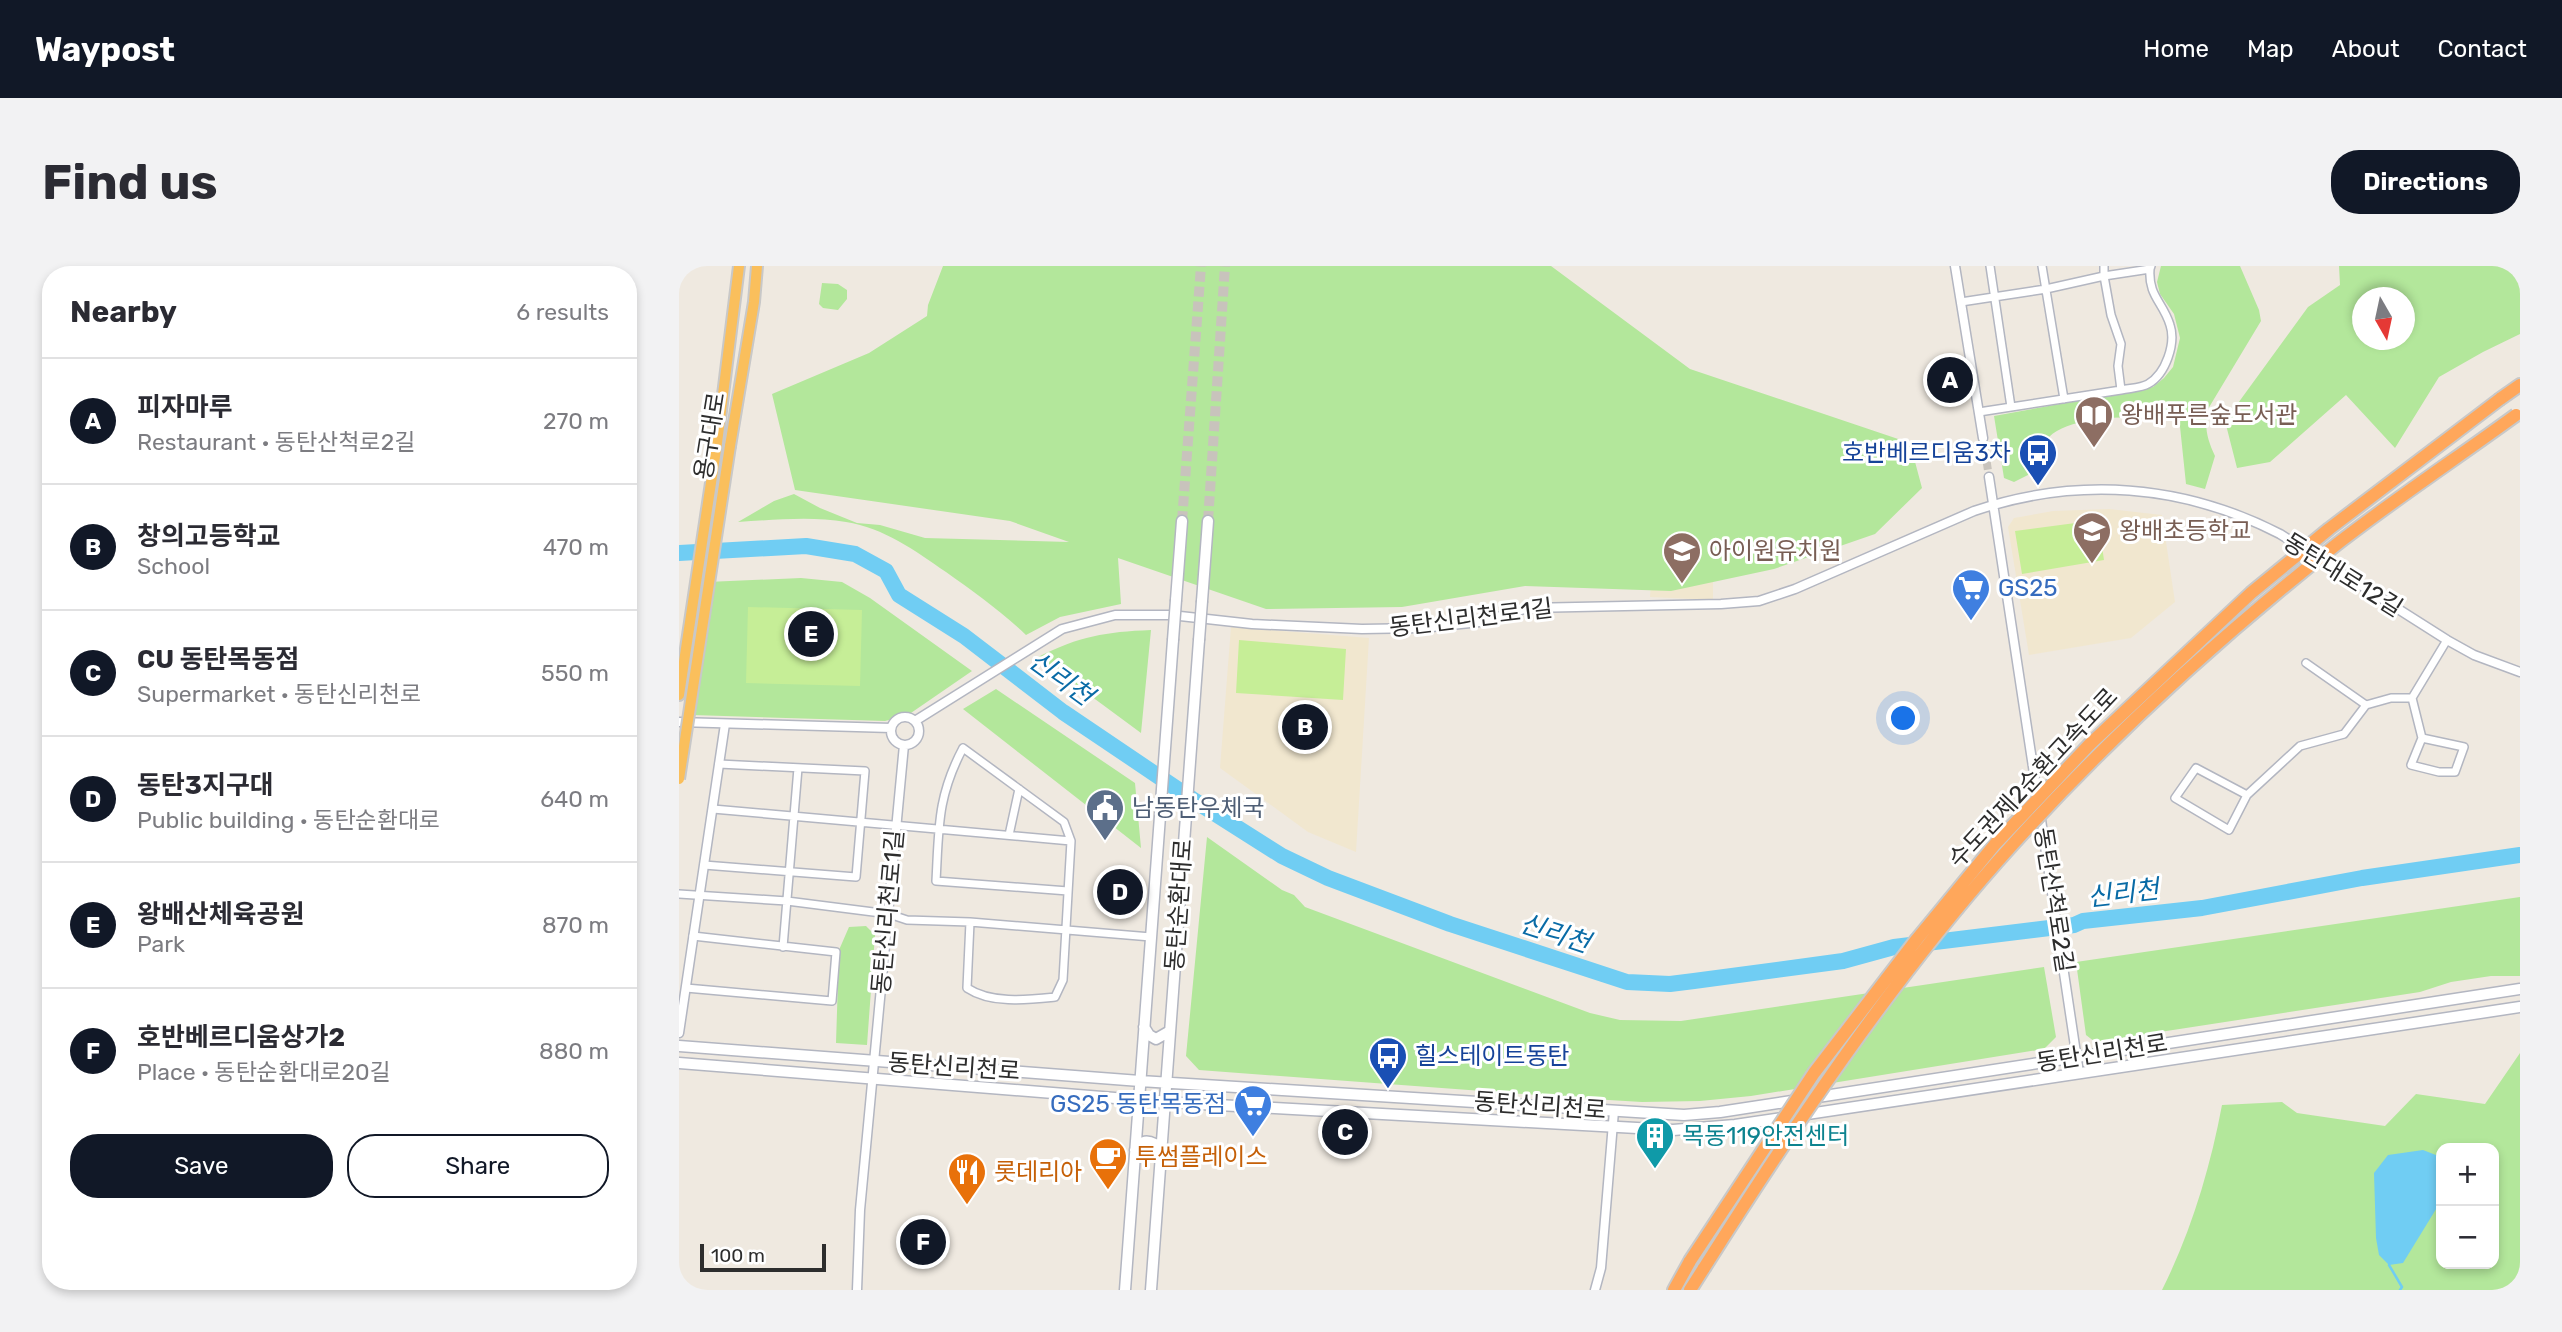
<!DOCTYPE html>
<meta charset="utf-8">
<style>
body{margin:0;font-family:Rubik,"Noto Sans KR",sans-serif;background:#f2f2f3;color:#2b2b33}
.controls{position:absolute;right:21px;bottom:21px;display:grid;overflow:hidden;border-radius:14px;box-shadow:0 4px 10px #0003}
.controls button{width:63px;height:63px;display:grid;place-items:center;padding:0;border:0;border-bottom:2px solid #e1e1e2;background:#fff;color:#2b2b33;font:35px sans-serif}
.compass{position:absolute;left:1673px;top:21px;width:63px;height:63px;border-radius:50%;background:#fff;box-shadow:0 4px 10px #0003;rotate:171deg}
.scale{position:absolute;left:21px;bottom:18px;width:126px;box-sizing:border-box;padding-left:7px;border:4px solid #2d2d2d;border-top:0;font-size:19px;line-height:24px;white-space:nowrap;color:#2d2d2d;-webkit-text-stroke:5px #fff;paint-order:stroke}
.you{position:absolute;left:1225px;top:453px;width:24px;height:24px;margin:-18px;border:5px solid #fff;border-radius:50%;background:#1a73e8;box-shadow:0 0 0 10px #1a73e833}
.badge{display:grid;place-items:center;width:46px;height:46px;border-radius:50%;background:#111827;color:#fff;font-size:23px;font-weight:700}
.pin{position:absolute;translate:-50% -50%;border:4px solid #fff;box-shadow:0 2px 7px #0006}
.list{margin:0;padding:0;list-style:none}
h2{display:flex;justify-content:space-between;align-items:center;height:91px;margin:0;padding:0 28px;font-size:30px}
h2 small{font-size:23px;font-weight:400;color:#7c7c81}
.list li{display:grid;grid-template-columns:46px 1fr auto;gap:21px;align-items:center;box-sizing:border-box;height:126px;padding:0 28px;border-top:2px solid #e1e1e2}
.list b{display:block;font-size:26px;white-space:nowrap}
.list p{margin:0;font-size:23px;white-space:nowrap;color:#7c7c81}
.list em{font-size:23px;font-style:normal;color:#7c7c81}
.actions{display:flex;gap:14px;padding:21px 28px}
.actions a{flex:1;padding:16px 0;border:2px solid #111827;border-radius:28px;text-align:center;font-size:24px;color:#111827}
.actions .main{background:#111827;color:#fff}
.map{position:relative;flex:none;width:1841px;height:1024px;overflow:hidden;border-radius:28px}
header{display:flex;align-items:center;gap:42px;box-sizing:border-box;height:98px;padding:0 35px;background:#111827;color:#fff}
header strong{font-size:33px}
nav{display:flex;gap:38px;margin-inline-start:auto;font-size:24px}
.intro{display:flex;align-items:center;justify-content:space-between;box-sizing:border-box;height:168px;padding:0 42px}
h1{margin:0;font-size:49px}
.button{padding:18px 32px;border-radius:28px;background:#111827;color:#fff;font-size:24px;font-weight:700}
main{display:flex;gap:42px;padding:0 42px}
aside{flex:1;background:#fff;border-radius:28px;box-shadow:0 4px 10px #0003}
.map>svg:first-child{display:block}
.education{fill:#f1e7cf}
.green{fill:#b3e79b;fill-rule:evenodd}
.pitch{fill:#c6ee97}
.water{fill:#70cdf3}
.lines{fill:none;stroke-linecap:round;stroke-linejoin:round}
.stream{stroke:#70cdf3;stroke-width:2.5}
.river{stroke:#70cdf3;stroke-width:16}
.tertiary-tunnel{stroke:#c8c3bc;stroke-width:8;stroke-dasharray:8 4;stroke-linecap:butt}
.secondary-tunnel{stroke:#c8c3bc;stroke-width:10;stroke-dasharray:10 5;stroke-linecap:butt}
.minor-casing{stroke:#b3b6c1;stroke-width:10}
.tertiary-casing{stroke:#b3b6c1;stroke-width:11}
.secondary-casing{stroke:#b3b6c1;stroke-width:13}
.trunk-casing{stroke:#c8c8c8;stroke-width:14}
.motorway-casing{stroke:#c8c8c8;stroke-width:16}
.minor{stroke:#fff;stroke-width:7}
.tertiary{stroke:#fff;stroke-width:8}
.secondary{stroke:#fff;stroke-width:10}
.trunk{stroke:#fabf5c;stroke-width:10}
.motorway{stroke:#ffa75b;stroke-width:12}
.secondary-bridge-casing{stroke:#b3b6c1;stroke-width:13;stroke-linecap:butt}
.trunk-bridge-casing{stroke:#c8c8c8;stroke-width:14;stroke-linecap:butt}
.motorway-bridge-casing{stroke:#c8c8c8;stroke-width:16;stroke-linecap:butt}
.secondary-bridge{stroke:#fff;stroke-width:10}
.trunk-bridge{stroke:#fabf5c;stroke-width:10}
.motorway-bridge{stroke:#ffa75b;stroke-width:12}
.labels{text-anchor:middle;stroke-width:6;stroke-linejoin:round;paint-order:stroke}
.education-label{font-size:24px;fill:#785e54;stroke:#fff;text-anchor:start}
.street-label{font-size:24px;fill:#2d2d2d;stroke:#fff}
.transit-label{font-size:24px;fill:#164399;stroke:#fff;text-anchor:end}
.shop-label{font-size:24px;fill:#366cbe;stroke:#fff;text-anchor:start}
.service-label{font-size:24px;fill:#4e5e75;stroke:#fff;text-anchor:start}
.culture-label{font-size:24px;fill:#0d838f;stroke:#fff;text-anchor:start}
.food-label{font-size:24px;fill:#c56008;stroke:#fff;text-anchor:start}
.water-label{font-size:26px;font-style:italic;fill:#096ba6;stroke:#fff}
</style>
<header>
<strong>Waypost</strong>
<nav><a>Home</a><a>Map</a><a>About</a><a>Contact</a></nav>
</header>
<div class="intro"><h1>Find us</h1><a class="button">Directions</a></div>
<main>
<aside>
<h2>Nearby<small>6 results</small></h2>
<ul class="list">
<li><span class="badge">A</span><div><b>피자마루</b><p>Restaurant · 동탄산척로2길</p></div><em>270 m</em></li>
<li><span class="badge">B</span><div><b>창의고등학교</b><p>School</p></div><em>470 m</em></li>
<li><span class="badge">C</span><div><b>CU 동탄목동점</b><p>Supermarket · 동탄신리천로</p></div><em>550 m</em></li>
<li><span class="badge">D</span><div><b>동탄3지구대</b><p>Public building · 동탄순환대로</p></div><em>640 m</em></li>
<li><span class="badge">E</span><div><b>왕배산체육공원</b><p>Park</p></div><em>870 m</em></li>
<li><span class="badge">F</span><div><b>호반베르디움상가2</b><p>Place · 동탄순환대로20길</p></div><em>880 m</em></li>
</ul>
<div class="actions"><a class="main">Save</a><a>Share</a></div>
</aside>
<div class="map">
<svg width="1841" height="1024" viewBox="0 0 1841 1024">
<rect width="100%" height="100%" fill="#efe9e0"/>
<path class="education" d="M1430,243L1483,249L1496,336L1452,372L1350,389L1329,261L1335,252L1374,245Z
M973,304L1034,307V334L971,331Z
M552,361L690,372L677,586L629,566L541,502Z"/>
<path class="green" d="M264,0H872L1011,103L1231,177L1243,222L1196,268L1095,303L992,325L846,320L723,341L587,343L439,292L442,338L381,351L347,369C322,345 295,326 267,306C235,284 205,262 167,256C132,250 94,254 59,256L95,235L115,228L141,242L178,257L201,259L246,272L390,276L331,255L116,224L93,128L190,87L248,50L249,39Z
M1482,0H1561L1580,44L1582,55L1529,143C1525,161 1528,173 1536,190L1526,223L1507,218L1500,151C1467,151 1394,147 1370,171C1361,179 1358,195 1355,206L1335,216L1325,212L1315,150L1474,121L1485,112L1494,101L1501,72L1495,48L1481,28L1478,16Z
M1660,0H1841V68L1804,86L1760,111L1716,182L1667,129L1591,196L1558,202L1546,155L1629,41L1661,19ZM1684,32H1726V74H1684Z
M143,17L159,18L168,24V33L159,44L144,42L140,38Z
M122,312L163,316L191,332L293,405L229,449L206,455L13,449L28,316Z
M472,364L462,467L359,391C401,370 426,366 472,364Z
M317,423L456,517L462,582L284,443Z
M528,571L603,624L615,629L626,641L911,747L941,754L1002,755L1365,701L1377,771L1365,783L1072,830L1021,835L963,836L913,833L520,804L507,790Z
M1841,631V710H1812L1772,716L1741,726L1416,776L1407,769L1397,696Z
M187,660L196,669L188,779L157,777L160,684L170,661Z
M1841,787V1024H1483C1512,966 1531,903 1543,839L1603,836L1618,847L1706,860L1737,828L1806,838ZM1762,882H1815V998H1762Z"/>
<path class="pitch" d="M1419,254L1425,294L1343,308L1336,265Z
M69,341L183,344L181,420L67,417Z
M560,374L667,383L664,434L557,427Z"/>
<path class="water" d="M1744,884L1762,891V935L1724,997L1710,999L1700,989L1697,972L1695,907L1709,889Z"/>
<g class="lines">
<path class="stream" d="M1710,999L1723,1021L1721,1024"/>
<path class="river" d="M0,287L127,280L176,288L207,305L220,329L285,370L384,446L513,533L603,590L649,612L771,658L948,716L991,718L1015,715L1164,695L1215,681L1395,659L1404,655L1523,642L1683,612L1841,589"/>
<path class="tertiary-tunnel" d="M1304,172L1310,211"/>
<path class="secondary-tunnel" d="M503,255L522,0
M529,255L546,0"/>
<defs>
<path id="minor" d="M1311,0L1332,141
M1363,0L1385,133
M1282,36L1367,23L1425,10V0
M1442,124C1451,122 1462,122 1469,118C1487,108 1497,77 1491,59C1484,36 1469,30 1471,3
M1300,146L1442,124L1439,100L1442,78L1432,49L1425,10L1471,3L1472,0
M1627,397L1687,439L1712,432H1733
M1743,472L1785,481L1776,506H1760L1732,499L1743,472L1733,432L1768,374
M1568,529L1550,564L1496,532L1517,502L1568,529L1621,480L1665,468L1687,439
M34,543L392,575
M330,569L340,523
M25,599L177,611L186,505L40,498
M0,628L108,635L210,648L228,654L291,656L472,671
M291,656L288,722C312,738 347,734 376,731L384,714L392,575L385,556L284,482C258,531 260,562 257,615L389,625
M104,681L119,502
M7,722L153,735L157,686L14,670"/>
<path id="tertiary" d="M1276,0L1304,172
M1310,211L1359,534
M212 465a14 14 0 1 1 28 0a14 14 0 1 1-28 0Z
M236,455L383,363L436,349H492L573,358L683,363L743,362L801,356L849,342L1042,338L1080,335L1116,323L1295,245C1399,210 1504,218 1601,268L1768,374L1795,389L1841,406
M0,456L212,462
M1361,547L1400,807
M0,767L46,458
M178,1024L181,944L225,479
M916,1024L922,1002L935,845"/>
<path id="secondary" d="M497,334L503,255
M523,335L529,255
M465,761L470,769L477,773L491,765
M0,780L461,815L1005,849L1041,846L1841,723
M0,797L485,836L994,864L1056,859L1841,741
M456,884C462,876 466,873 476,878L481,889
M446,1024L494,374
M472,1024L520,374"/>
<path id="trunk" d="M51,180L75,36L78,0
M0,429L38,177L60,0"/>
<path id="motorway" d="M1821,133L1841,119
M995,1024L1011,995
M1011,1024L1025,1002"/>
</defs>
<use href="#minor" class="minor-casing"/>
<use href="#tertiary" class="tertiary-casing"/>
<use href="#secondary" class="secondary-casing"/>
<use href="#trunk" class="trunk-casing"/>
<use href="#motorway" class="motorway-casing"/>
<use href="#minor" class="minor"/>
<use href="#tertiary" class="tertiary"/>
<use href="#secondary" class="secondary"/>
<use href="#trunk" class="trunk"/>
<use href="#motorway" class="motorway"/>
<defs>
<path id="secondary-bridge" d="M494,374L497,334
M520,374L523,335"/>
<path id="trunk-bridge" d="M0,513L51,180"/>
<path id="motorway-bridge" d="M1011,995L1135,807L1238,673L1317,577L1411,478L1572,327L1650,263L1821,133
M1025,1002C1114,861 1208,721 1318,596C1420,481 1538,373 1658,278C1716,233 1778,192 1837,149"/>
</defs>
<use href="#secondary-bridge" class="secondary-bridge-casing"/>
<use href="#trunk-bridge" class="trunk-bridge-casing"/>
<use href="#motorway-bridge" class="motorway-bridge-casing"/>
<use href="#secondary-bridge" class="secondary-bridge"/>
<use href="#trunk-bridge" class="trunk-bridge"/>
<use href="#motorway-bridge" class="motorway-bridge"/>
</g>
<defs>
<symbol id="library-pin" viewBox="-11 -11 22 30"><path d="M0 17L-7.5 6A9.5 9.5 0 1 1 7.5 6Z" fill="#8d6e63" stroke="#fff"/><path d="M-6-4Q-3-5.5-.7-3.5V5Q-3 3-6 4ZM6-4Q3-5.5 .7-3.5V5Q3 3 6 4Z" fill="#fff"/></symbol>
<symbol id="bus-pin" viewBox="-11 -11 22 30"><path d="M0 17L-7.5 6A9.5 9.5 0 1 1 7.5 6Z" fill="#1a4fb4" stroke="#fff"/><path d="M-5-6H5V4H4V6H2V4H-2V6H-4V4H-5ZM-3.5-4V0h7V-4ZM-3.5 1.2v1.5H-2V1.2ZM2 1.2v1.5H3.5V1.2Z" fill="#fff"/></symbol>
<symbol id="school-pin" viewBox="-11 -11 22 30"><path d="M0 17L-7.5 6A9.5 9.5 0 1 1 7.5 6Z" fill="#8d6e63" stroke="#fff"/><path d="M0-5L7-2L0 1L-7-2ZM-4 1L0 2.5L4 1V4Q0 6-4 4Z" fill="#fff"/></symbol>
<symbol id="supermarket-pin" viewBox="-11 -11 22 30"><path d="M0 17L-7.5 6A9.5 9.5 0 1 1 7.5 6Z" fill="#3f7fe0" stroke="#fff"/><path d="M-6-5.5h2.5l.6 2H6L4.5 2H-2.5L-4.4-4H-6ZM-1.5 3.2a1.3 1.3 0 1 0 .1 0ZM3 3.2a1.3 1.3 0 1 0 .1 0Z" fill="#fff"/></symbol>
<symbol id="civic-pin" viewBox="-11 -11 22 30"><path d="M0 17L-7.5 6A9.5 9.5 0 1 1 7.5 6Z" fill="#5c6f8a" stroke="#fff"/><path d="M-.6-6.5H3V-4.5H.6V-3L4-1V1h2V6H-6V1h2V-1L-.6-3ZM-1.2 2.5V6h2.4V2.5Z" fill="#fff"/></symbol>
<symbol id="building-pin" viewBox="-11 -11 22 30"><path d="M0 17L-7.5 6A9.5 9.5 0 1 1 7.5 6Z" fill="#0f9aa8" stroke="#fff"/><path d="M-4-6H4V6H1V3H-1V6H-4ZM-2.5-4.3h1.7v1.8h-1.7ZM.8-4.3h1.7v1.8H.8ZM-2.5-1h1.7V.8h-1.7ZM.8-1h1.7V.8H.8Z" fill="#fff"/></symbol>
<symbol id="cafe-pin" viewBox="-11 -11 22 30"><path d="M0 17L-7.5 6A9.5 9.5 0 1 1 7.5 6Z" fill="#e8710a" stroke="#fff"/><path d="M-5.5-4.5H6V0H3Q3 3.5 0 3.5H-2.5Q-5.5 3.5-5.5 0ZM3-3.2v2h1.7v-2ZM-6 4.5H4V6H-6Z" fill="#fff"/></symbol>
<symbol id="restaurant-pin" viewBox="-11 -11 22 30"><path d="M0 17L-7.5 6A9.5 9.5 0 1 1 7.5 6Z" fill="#e8710a" stroke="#fff"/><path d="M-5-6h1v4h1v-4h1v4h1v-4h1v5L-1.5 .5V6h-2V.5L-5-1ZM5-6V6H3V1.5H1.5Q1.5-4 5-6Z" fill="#fff"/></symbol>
</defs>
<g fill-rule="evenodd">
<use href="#library-pin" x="1393" y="127" width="44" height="60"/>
<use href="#bus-pin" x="1337" y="165" width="44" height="60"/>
<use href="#school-pin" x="1391" y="243" width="44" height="60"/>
<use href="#school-pin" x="981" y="263" width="44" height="60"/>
<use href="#supermarket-pin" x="1270" y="300" width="44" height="60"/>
<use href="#civic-pin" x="404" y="520" width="44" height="60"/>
<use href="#bus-pin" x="687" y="768" width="44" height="60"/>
<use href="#supermarket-pin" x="552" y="816" width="44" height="60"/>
<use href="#building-pin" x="954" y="848" width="44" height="60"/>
<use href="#cafe-pin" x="407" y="869" width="44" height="60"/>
<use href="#restaurant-pin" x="266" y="884" width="44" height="60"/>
</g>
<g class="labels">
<g class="education-label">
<text x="1442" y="157">왕배푸른숲도서관</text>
<text x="1440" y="273">왕배초등학교</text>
<text x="1030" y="293">아이원유치원</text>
</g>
<g class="street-label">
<text transform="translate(31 170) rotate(-81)" y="8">용구대로</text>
<text transform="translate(1664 309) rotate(32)" y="8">동탄대로12길</text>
<text transform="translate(792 352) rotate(-7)" y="8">동탄신리천로1길</text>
<text transform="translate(1354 512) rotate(-47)" y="8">수도권제2순환고속도로</text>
<text transform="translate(1375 634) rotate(81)" y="8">동탄산척로2길</text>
<text transform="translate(500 639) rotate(-86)" y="8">동탄순환대로</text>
<text transform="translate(209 646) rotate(-85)" y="8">동탄신리천로1길</text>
<text transform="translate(1423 787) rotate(-9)" y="8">동탄신리천로</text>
<text transform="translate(275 801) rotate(4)" y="8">동탄신리천로</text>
<text transform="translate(861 840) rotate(4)" y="8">동탄신리천로</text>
</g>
<g class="transit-label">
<text x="1332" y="195">호반베르디움3차</text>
<text x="736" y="798" text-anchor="start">힐스테이트동탄</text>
</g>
<g class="shop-label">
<text x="1319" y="330">GS25</text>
<text x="547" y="846" text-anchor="end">GS25 동탄목동점</text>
</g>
<g class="service-label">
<text x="453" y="550">남동탄우체국</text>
</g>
<g class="culture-label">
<text x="1003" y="878">목동119안전센터</text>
</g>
<g class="food-label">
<text x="456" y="899">투썸플레이스</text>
<text x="315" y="914">롯데리아</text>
</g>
<g class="water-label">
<text transform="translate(382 412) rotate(36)" y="9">신리천</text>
<text transform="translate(1444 627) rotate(-7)" y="9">신리천</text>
<text transform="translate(876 667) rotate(18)" y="9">신리천</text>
</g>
</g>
</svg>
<div class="controls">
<button>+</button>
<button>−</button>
</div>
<svg class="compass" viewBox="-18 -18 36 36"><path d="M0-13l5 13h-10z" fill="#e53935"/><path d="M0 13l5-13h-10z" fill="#7c7c81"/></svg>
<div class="scale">100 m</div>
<div class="you"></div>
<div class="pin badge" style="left:1271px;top:114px">A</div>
<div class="pin badge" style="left:626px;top:461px">B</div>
<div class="pin badge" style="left:666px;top:866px">C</div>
<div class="pin badge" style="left:441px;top:626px">D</div>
<div class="pin badge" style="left:132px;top:368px">E</div>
<div class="pin badge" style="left:244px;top:976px">F</div>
</div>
</main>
